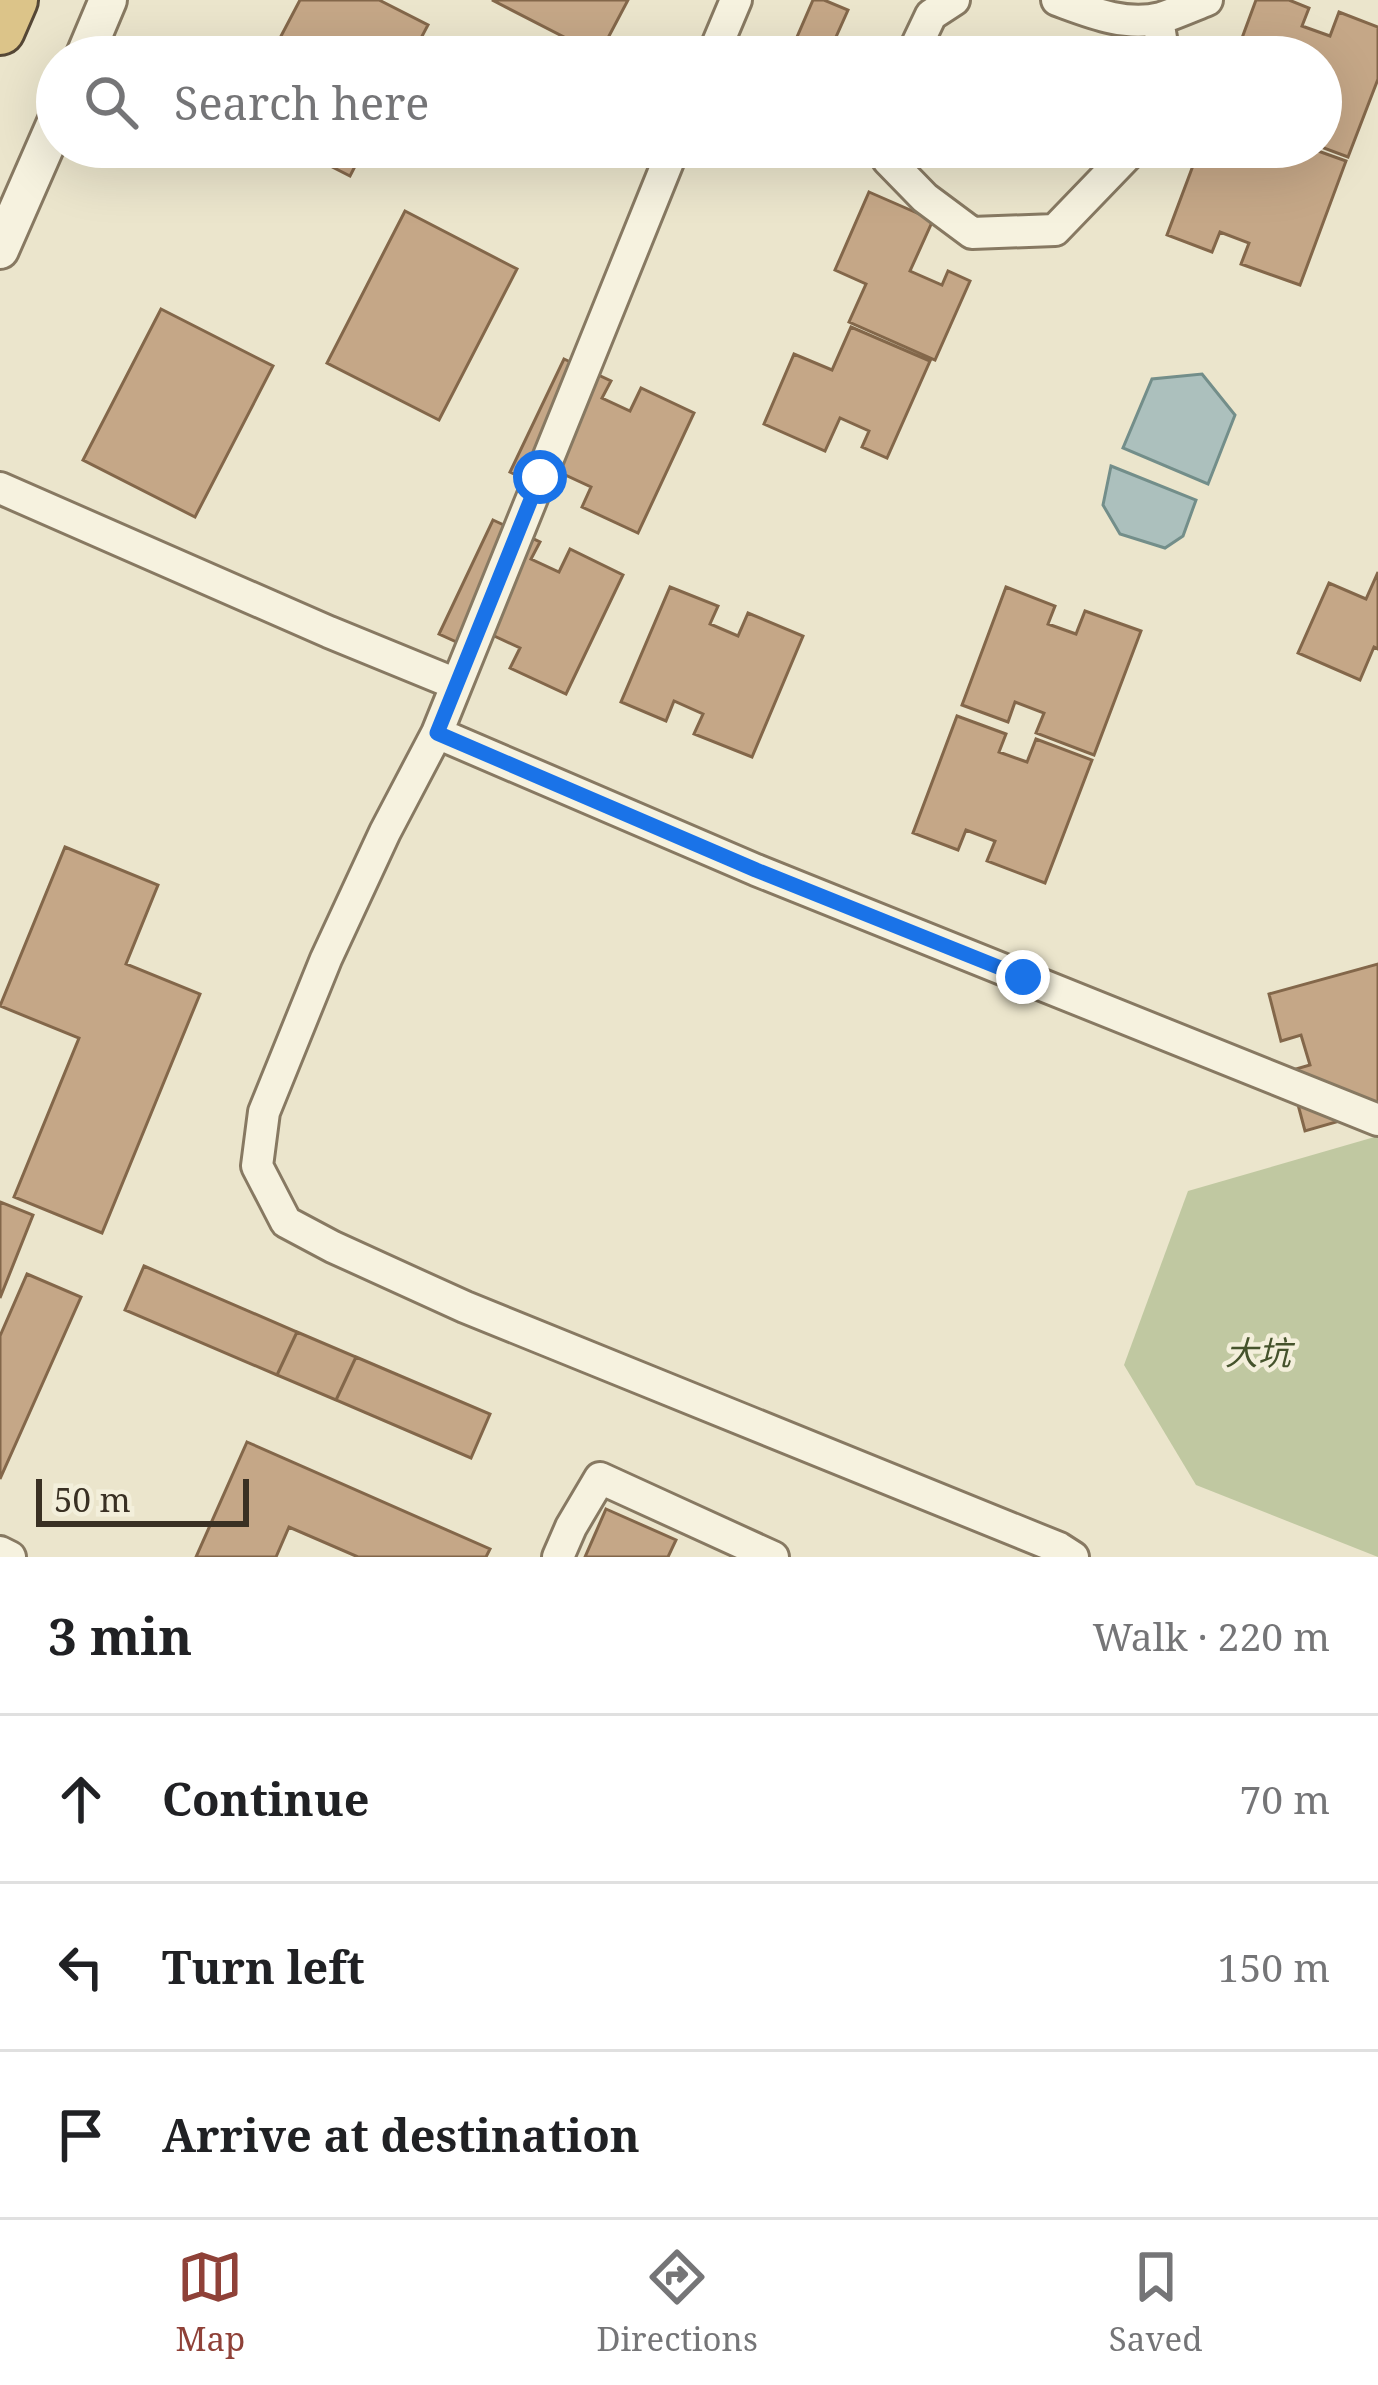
<!DOCTYPE html>
<meta charset="utf-8">
<style>
body{margin:0;font-family:"Noto Serif","Noto Sans SC",serif;background:#f2f2f2;color:#202124}
.scale{position:absolute;left:36px;bottom:30px;width:213px;box-sizing:border-box;padding-left:12px;border:6px solid #393023;border-top:0;font-size:33px;line-height:42px;white-space:nowrap;color:#393023;-webkit-text-stroke:9px #f3efdb;paint-order:stroke}
.stop{position:absolute;width:36px;height:36px;margin:-27px;border:9px solid #1a73e8;border-radius:50%;background:#fff}
.stop.end{background:#1a73e8;border-color:#fff;box-shadow:0 3px 12px #0008}
.list{margin:0;padding:0;list-style:none}
h2{display:flex;justify-content:space-between;align-items:center;height:156px;margin:0;padding:0 48px;font-size:51px}
h2 small{font-size:39px;font-weight:400;color:#757577}
.list li{display:grid;grid-template-columns:78px 1fr auto;gap:36px;align-items:center;box-sizing:border-box;height:168px;padding:0 48px;border-top:3px solid #e0e0e0}
.list b{display:block;font-size:45px;white-space:nowrap}
.list em{font-size:39px;font-style:normal;color:#757577}
.icon{flex:none;width:66px;height:66px;fill:none;stroke:currentColor;stroke-width:2;stroke-linecap:round;stroke-linejoin:round}
.map{position:relative;flex:none;width:1378px;height:1557px;overflow:hidden}
.search{position:absolute;background:#fff;box-shadow:0 12px 48px #0002;left:36px;right:36px;top:36px;height:132px;display:flex;align-items:center;gap:30px;box-sizing:border-box;padding:0 42px;border-radius:66px;color:#757577;font-size:45px}
.sheet{height:660px;background:#fff}
nav{display:flex;justify-content:space-around;align-items:center;box-sizing:border-box;height:168px;border-top:3px solid #e0e0e0;background:#fff;font-size:33px;color:#757577}
nav a{display:grid;justify-items:center;gap:6px}
nav .on{color:#8f4138}
.map>svg:first-child{display:block}
.green{fill:#c0c8a1}
.water{fill:#acc0bd;stroke:#738e8a;stroke-width:3}
.building{fill:#c5a787;stroke:#83674a;stroke-width:3}
.lines{fill:none;stroke-linecap:round;stroke-linejoin:round}
.minor-casing{stroke:#877962;stroke-width:36}
.tertiary-casing{stroke:#877962;stroke-width:42}
.trunk-casing{stroke:#554735;stroke-width:54}
.minor{stroke:#f6f2df;stroke-width:30}
.tertiary{stroke:#f6f2df;stroke-width:36}
.trunk{stroke:#dcc489;stroke-width:48}
.route{stroke:#1a73e8;stroke-width:15}
.labels{text-anchor:middle;stroke-width:9;stroke-linejoin:round;paint-order:stroke}
.park-label{font-size:33px;font-style:italic;fill:#45532c;stroke:#f3efdb}
</style>
<div class="map">
<svg width="1378" height="1557" viewBox="0 0 1378 1557">
<rect width="100%" height="100%" fill="#ebe5cc"/>
<path class="green" d="M1378,1136V1557L1196,1485L1124,1365L1188,1191Z"/>
<path class="water" d="M1202,374L1235,415L1208,484L1123,448L1152,379Z
M1111,466L1196,500L1183,536L1165,548L1120,534L1103,505Z"/>
<path class="building" d="M300,0H379L428,25L411,57H270Z
M492,0H628L599,55Z
M813,0H824L848,10L836,37L861,48L881,38L910,45L904,57H811L816,45L797,37Z
M1256,0H1289L1309,8L1302,26L1330,36L1339,12L1378,27V79L1348,157L1321,147V57H1235Z
M293,147H365L350,176Z
M1200,147H1256L1253,154L1281,164L1288,147H1307L1346,161L1300,285L1241,264L1249,243L1220,232L1212,252L1167,235Z
M869,192L933,220L910,271L942,285L948,271L970,281L935,360L849,322L866,284L835,270Z
M405,211L517,269L439,420L327,363Z
M161,309L273,366L195,517L83,460Z
M851,327L930,361L887,458L862,447L869,431L840,418L825,451L764,424L794,354L832,370Z
M564,359L611,381L602,398L630,411L641,388L694,413L638,533L582,507L591,487L563,474L554,493L510,472Z
M493,520L540,542L531,559L559,572L570,549L623,575L566,694L510,668L520,648L492,635L483,654L439,634Z
M1378,572V649L1374,647L1360,680L1298,653L1329,583L1366,599Z
M670,587L718,606L710,624L738,636L748,613L803,636L752,757L694,734L703,714L674,701L666,721L621,702Z
M1006,587L1055,606L1048,624L1076,634L1085,611L1141,631L1094,755L1036,733L1044,713L1015,702L1008,722L962,705Z
M957,716L1006,734L999,752L1027,762L1036,739L1092,760L1045,883L987,861L995,841L966,830L958,850L913,833Z
M65,847L158,885L126,964L200,994L102,1233L14,1197L79,1038L0,1006Z
M1378,964V1110L1305,1131L1289,1071L1310,1065L1301,1035L1281,1041L1269,994Z
M0,1202L33,1215L0,1298Z
M144,1266L297,1332L277,1375L125,1310Z
M27,1274L81,1297L0,1479V1336Z
M297,1332L356,1357L336,1400L277,1375Z
M356,1357L490,1414L471,1458L336,1400Z
M247,1442L490,1549L486,1557H358L289,1527L276,1557H196Z
M606,1509L676,1540L668,1557H585Z"/>
<g class="lines">
<defs>
<path id="minor" d="M1057,0C1090,12 1125,27 1161,18C1176,13 1192,6 1207,0
M1158,19L1164,57
M712,57L736,0
M911,57L931,15L954,0
M674,147L437,733L756,870L1378,1120
M886,147L888,160L925,198L972,233L1055,230L1135,147
M0,488L329,632L456,684
M437,733L385,832L326,959L264,1112L257,1166L286,1222L333,1247L465,1307L1059,1548L1073,1557
M0,1552L10,1557
M558,1557L571,1527L600,1478L773,1557"/>
<path id="tertiary" d="M84,57L108,0
M0,250L57,120"/>
<path id="trunk" d="M0,30L13,0"/>
</defs>
<use href="#minor" class="minor-casing"/>
<use href="#tertiary" class="tertiary-casing"/>
<use href="#trunk" class="trunk-casing"/>
<use href="#minor" class="minor"/>
<use href="#tertiary" class="tertiary"/>
<use href="#trunk" class="trunk"/>
</g>
<g class="lines">
<path class="route" d="M540,477L437,733L756,870L1023,977"/>
</g>
<g class="labels">
<g class="park-label">
<text x="1258" y="1365">大坑</text>
</g>
</g>
</svg>
<div class="scale">50 m</div>
<div class="stop" style="left:540px;top:477px"></div>
<div class="stop end" style="left:1023px;top:977px"></div>
<div class="search"><svg class="icon" aria-label="search" viewBox="0 0 24 24"><circle cx="10" cy="10" r="6"/><path d="M15 15l6 6"/></svg>Search here</div>
</div>
<section class="sheet">
<h2>3 min<small>Walk · 220 m</small></h2>
<ul class="list">
<li><svg class="icon" aria-label="ahead" viewBox="0 0 24 24"><path d="M12 20V5M6 11l6-6 6 6"/></svg><div><b>Continue</b></div><em>70 m</em></li>
<li><svg class="icon" aria-label="left" viewBox="0 0 24 24"><path d="M17 20v-9H6M10 6l-5 5 5 5"/></svg><div><b>Turn left</b></div><em>150 m</em></li>
<li><svg class="icon" aria-label="arrive" viewBox="0 0 24 24"><path d="M6 21V4h12l-3 4 3 4H6"/></svg><div><b>Arrive at destination</b></div></li>
</ul>
</section>
<nav>
<a class="on"><svg class="icon" aria-label="map" viewBox="0 0 24 24"><path d="M3 6l6-2 6 2 6-2v14l-6 2-6-2-6 2zM9 4v14M15 6v14"/></svg>Map</a>
<a><svg class="icon" aria-label="directions" viewBox="0 0 24 24"><path d="M12 3l9 9-9 9-9-9zM9 14v-3h6M13 9l2 2-2 2"/></svg>Directions</a>
<a><svg class="icon" aria-label="saved" viewBox="0 0 24 24"><path d="M7 4h10v16l-5-4-5 4z"/></svg>Saved</a>
</nav>
